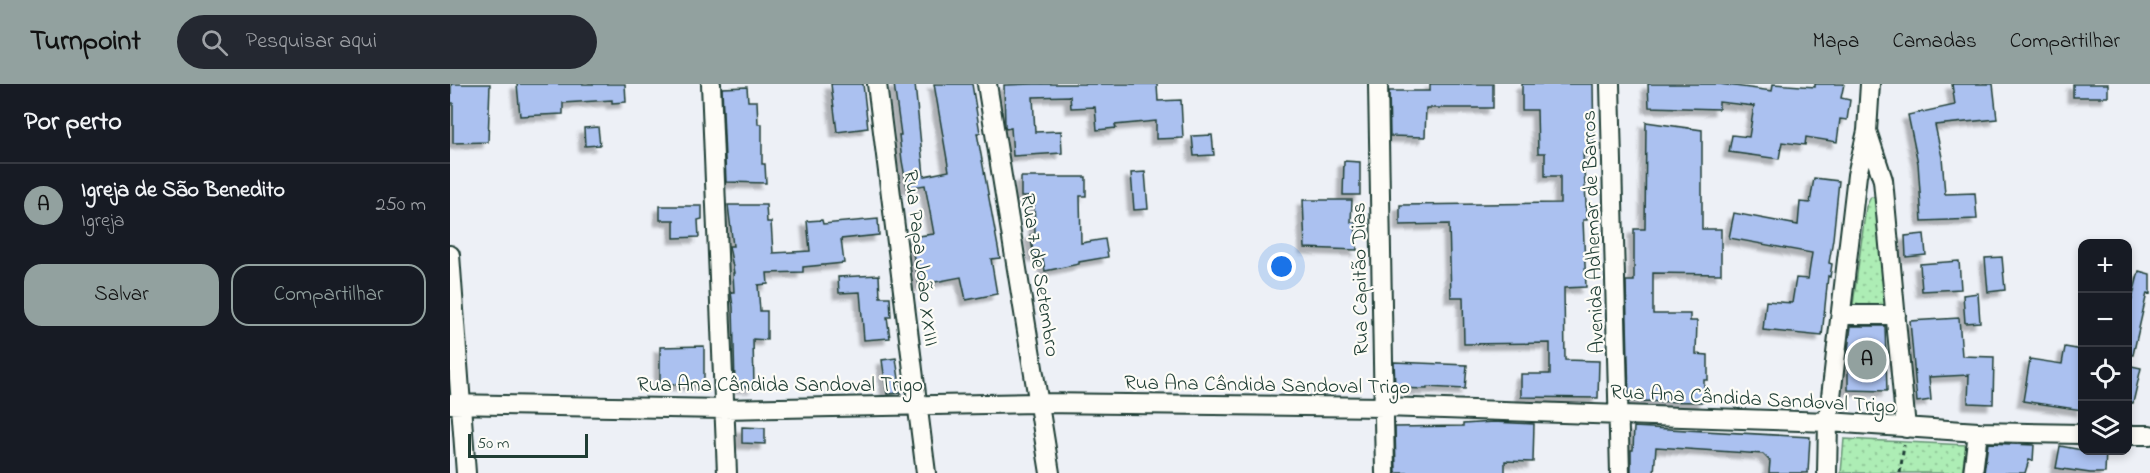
<!DOCTYPE html>
<html lang="pt">
<meta charset="utf-8">
<style>
body{margin:0;font-family:"Indie Flower",sans-serif;background:#242831;color:#f1f3f6}
.controls{position:absolute;right:18px;bottom:18px;display:grid;overflow:hidden;border-radius:12px;box-shadow:0 3px 9px #0003}
.controls button{width:54px;height:54px;display:grid;place-items:center;padding:0;border:0;border-bottom:2px solid #363941;background:#171b24;color:#f1f3f6;font:30px sans-serif}
.scale{position:absolute;left:18px;bottom:15px;width:120px;box-sizing:border-box;padding-left:6px;border:3px solid #1f3d34;border-top:0;font-size:16px;line-height:21px;white-space:nowrap;color:#1f3d34;-webkit-text-stroke:4px #fdfcf7;paint-order:stroke}
.you{position:absolute;left:832px;top:183px;width:21px;height:21px;margin:-15px;border:4px solid #fff;border-radius:50%;background:#1a73e8;box-shadow:0 0 0 9px #1a73e833}
.badge{display:grid;place-items:center;width:39px;height:39px;border-radius:50%;background:#92a19f;color:#111;font-size:20px;font-weight:700}
.pin{position:absolute;translate:-50% -50%;border:3px solid #fff;box-shadow:0 2px 6px #0006}
.list{margin:0;padding:0;list-style:none}
h2{display:flex;justify-content:space-between;align-items:center;height:78px;margin:0;padding:0 24px;font-size:26px}
h2 small{font-size:20px;font-weight:400;color:#9ea1a6}
.list li{display:grid;grid-template-columns:39px 1fr auto;gap:18px;align-items:center;box-sizing:border-box;height:84px;padding:0 24px;border-top:2px solid #363941}
.list b{display:block;font-size:22px;white-space:nowrap}
.list p{margin:0;font-size:20px;white-space:nowrap;color:#9ea1a6}
.list em{font-size:20px;font-style:normal;color:#9ea1a6}
.actions{display:flex;gap:12px;padding:18px 24px}
.actions a{flex:1;padding:14px 0;border:2px solid #92a19f;border-radius:18px;text-align:center;font-size:21px;color:#92a19f}
.actions .main{background:#92a19f;color:#111}
.icon{flex:none;width:33px;height:33px;fill:none;stroke:currentColor;stroke-width:2;stroke-linecap:round;stroke-linejoin:round}
.map{position:relative;flex:none;width:1700px;height:389px;overflow:hidden}
header{display:flex;align-items:center;gap:36px;box-sizing:border-box;height:84px;padding:0 30px;background:#92a19f;color:#111}
header strong{font-size:28px}
nav{display:flex;gap:33px;margin-inline-start:auto;font-size:21px}
.search{width:420px;height:54px;background:#242831;display:flex;align-items:center;gap:15px;box-sizing:border-box;padding:0 21px;border-radius:33px;color:#9ea1a6;font-size:22px}
main{display:flex}
aside{flex:1;background:#171b24}
.map>svg:first-child{display:block}
.grass{fill:url(#grass-dots);stroke:#669574;stroke-width:1.5}
.building{fill:#abc1f0;stroke:#1f3d34;stroke-width:1.5;filter:url(#shadow)}
.lines{fill:none;stroke-linecap:round;stroke-linejoin:round}
.minor-casing{stroke:#1f3d34;stroke-width:22}
.path{stroke:#1f3d34;stroke-width:3;stroke-dasharray:4.5 4.5;stroke-linecap:butt}
.minor{stroke:#fdfcf7;stroke-width:18}
.labels{text-anchor:middle;stroke-width:4.5;stroke-linejoin:round;paint-order:stroke}
.street-label{font-size:21px;fill:#1f3d34;stroke:#fdfcf7}
</style>
<header>
<strong>Turnpoint</strong>
<div class="search"><svg class="icon" aria-label="search" viewBox="0 0 24 24"><circle cx="10" cy="10" r="6"/><path d="M15 15l6 6"/></svg>Pesquisar aqui</div>
<nav><a>Mapa</a><a>Camadas</a><a>Compartilhar</a></nav>
</header>
<main>
<aside>
<h2>Por perto<small></small></h2>
<ul class="list">
<li><span class="badge">A</span><div><b>Igreja de São Benedito</b><p>Igreja</p></div><em>250 m</em></li>
</ul>
<div class="actions"><a class="main">Salvar</a><a>Compartilhar</a></div>
</aside>
<div class="map">
<svg width="1700" height="389" viewBox="0 0 1700 389">
<defs>
<pattern id="grass-dots" width="8" height="8" patternUnits="userSpaceOnUse" patternTransform="scale(1.5)"><rect width="8" height="8" fill="#adedb5"/><path d="M2 2h.1M6 6h.1" fill="none" stroke="#94cc9c" stroke-width="1.8" stroke-linecap="round"/></pattern>
<filter id="shadow"><feDropShadow dx="-5.5" dy="5.5" stdDeviation="1.5" flood-color="#0004"/></filter>
</defs>
<rect width="100%" height="100%" fill="#edf0f6"/>
<filter id="ink" filterUnits="userSpaceOnUse"><feTurbulence type="fractalNoise" baseFrequency=".0167" numOctaves="2"/><feDisplacementMap in="SourceGraphic" scale="12" xChannelSelector="R" yChannelSelector="G"/><feConvolveMatrix kernelMatrix="1 2 1 2 8 2 1 2 1" color-interpolation-filters="sRGB"/></filter>
<g filter="url(#ink)">
<path class="grass" d="M1421,113L1426,114L1439,223L1407,225L1403,221L1416,123Z
M1394,355L1516,361L1512,389H1391Z"/>
<path class="building" d="M1,0H40L38,58L3,59V19H1Z
M67,0H175L176,18L162,19V16L113,19V30L70,32Z
M381,0H413L418,44L387,48Z
M444,0H465L474,92L499,87L484,0H522L530,49H527L550,174L541,175L547,210L516,216L511,193L469,201L460,153L484,150L475,101L457,104L452,77L449,51H451Z
M584,0H707L708,17L731,16L733,54L706,55V37L665,41L666,44L647,46L645,23L621,24L620,12L583,13L585,48L611,47L612,69L563,72L561,44L556,45L555,42L554,1Z
M980,0H1043V24H976L975,53L940,52L939,7H980Z
M1072,0H1143L1144,68H1133L1137,136H1133L1136,203L1114,204L1115,276L1149,277L1148,314L1071,313V290H1100V259L1014,260L1013,213H1001L999,140L950,141V121L1110,119V92H1095V69H1088L1087,26H1072Z
M1198,0H1269L1322,7L1323,0L1365,3V0H1394L1391,14L1400,16L1397,36L1390,35L1387,58L1356,53L1355,61L1332,58L1329,75L1279,68L1282,51L1299,53L1304,22L1269,18V25L1199,23Z
M1502,0H1543L1547,35L1485,41L1492,73L1495,110L1525,109L1527,135L1472,137L1468,79L1458,31L1505,21Z
M1623,0H1658V13H1623Z
M297,3L298,17H307L308,40H312V80H315L316,99L276,98L272,4Z
M1196,38L1252,46V145H1271V190L1203,189V230H1240V237H1247L1246,270L1258,271V296H1254V318L1179,317L1176,197H1184V145H1195Z
M148,43L150,61L135,62L134,44Z
M762,51L764,71L744,72L742,52Z
M894,77L910,78V111H893Z
M695,88L698,125L684,126L681,89Z
M571,93H636V112H630L631,159L655,155L658,173L629,178V180L595,187L592,170L584,172L580,151L585,150L584,113H571Z
M1364,94L1389,97L1383,155L1379,179L1382,180L1380,193L1378,192L1372,252L1313,246L1316,217L1342,219L1346,194L1358,195L1362,169L1279,154L1284,129L1348,141L1350,118L1360,119Z
M853,116H902L901,138H905L907,166L855,164Z
M278,121H316L317,138H321L323,169L360,167L357,137L372,136L373,140L428,135L429,151L391,155L394,179L353,183V188L317,189L318,200L308,201L310,227H317V256L303,255L304,303H285L283,223L281,208H284L283,189H284L279,162H283Z
M210,122H252V135L248,136L249,153L224,154V136H210Z
M1474,150L1476,171L1456,173L1455,152Z
M1552,173L1555,206L1538,208L1535,174Z
M1509,177L1511,205L1472,207L1470,180Z
M1689,187L1700,190V210L1697,209L1683,271H1677V235Z
M429,191L430,213H440L441,233H437L440,254L414,256L410,208L389,209L388,193Z
M1528,209L1530,238L1515,239L1513,211Z
M1509,234L1512,272L1544,273L1543,320L1518,319L1519,291L1479,293L1481,316L1467,318L1460,237Z
M1401,242H1435L1437,307L1398,306V266Z
M254,262V300L210,301V263Z
M1615,263L1632,266V326L1573,317L1580,275L1612,280Z
M446,274L451,309L437,310L432,276Z
M944,278L1017,281L1015,305L977,303V305L945,304Z
M1677,281L1691,284L1683,319H1677Z
M1043,338L1084,340L1083,378L1055,377V389H946L945,343L1013,342V340Z
M292,343L315,344V360L292,359Z
M1184,343L1360,353L1358,389H1319L1320,377L1313,370L1206,363L1204,389H1181V366H1183Z
M1538,359L1584,361L1583,377L1579,376L1575,389H1534Z
M1610,362L1632,366H1656L1655,389H1640L1606,384Z"/>
<g class="lines">
<defs>
<path id="minor" d="M261,0L277,389
M427,0L476,389
M537,0L600,389
M928,0L935,389
M1160,0L1170,389
M1417,47L1433,96L1456,344
M0,171L16,389
M1392,231H1446
M0,320L274,325L589,319L934,323L1378,338L1528,348L1632,350
M1678,351H1700
M1377,389L1378,338L1407,91L1417,47L1420,0
M1523,389L1528,348"/>
</defs>
<use href="#minor" class="minor-casing"/>
<path class="path" d="M1450,389L1454,361"/>
<use href="#minor" class="minor"/>
</g>
</g>
<g class="labels">
<g class="street-label">
<text transform="translate(1142 148) rotate(-92)" y="7">Avenida Adhemar de Barros</text>
<text transform="translate(472 174) rotate(83)" y="7">Rua Papa João XXIII</text>
<text transform="translate(591 191) rotate(81)" y="7">Rua 7 de Setembro</text>
<text transform="translate(909 195) rotate(-91)" y="7">Rua Capitão Dias</text>
<text x="330" y="307">Rua Ana Cândida Sandoval Trigo</text>
<text transform="translate(817 300) rotate(1)" y="7">Rua Ana Cândida Sandoval Trigo</text>
<text transform="translate(1303 314) rotate(3)" y="7">Rua Ana Cândida Sandoval Trigo</text>
</g>
</g>
</svg>
<div class="controls">
<button>+</button>
<button>−</button>
<button><svg class="icon" aria-label="locate" viewBox="0 0 24 24"><circle cx="12" cy="12" r="6"/><path d="M12 2v4M12 18v4M2 12h4M18 12h4"/></svg></button>
<button><svg class="icon" aria-label="layers" viewBox="0 0 24 24"><path d="M12 4l9 5-9 5-9-5zM3 14l9 5 9-5"/></svg></button>
</div>
<div class="scale">50 m</div>
<div class="you"></div>
<div class="pin badge" style="left:1417px;top:276px">A</div>
</div>
</main>
